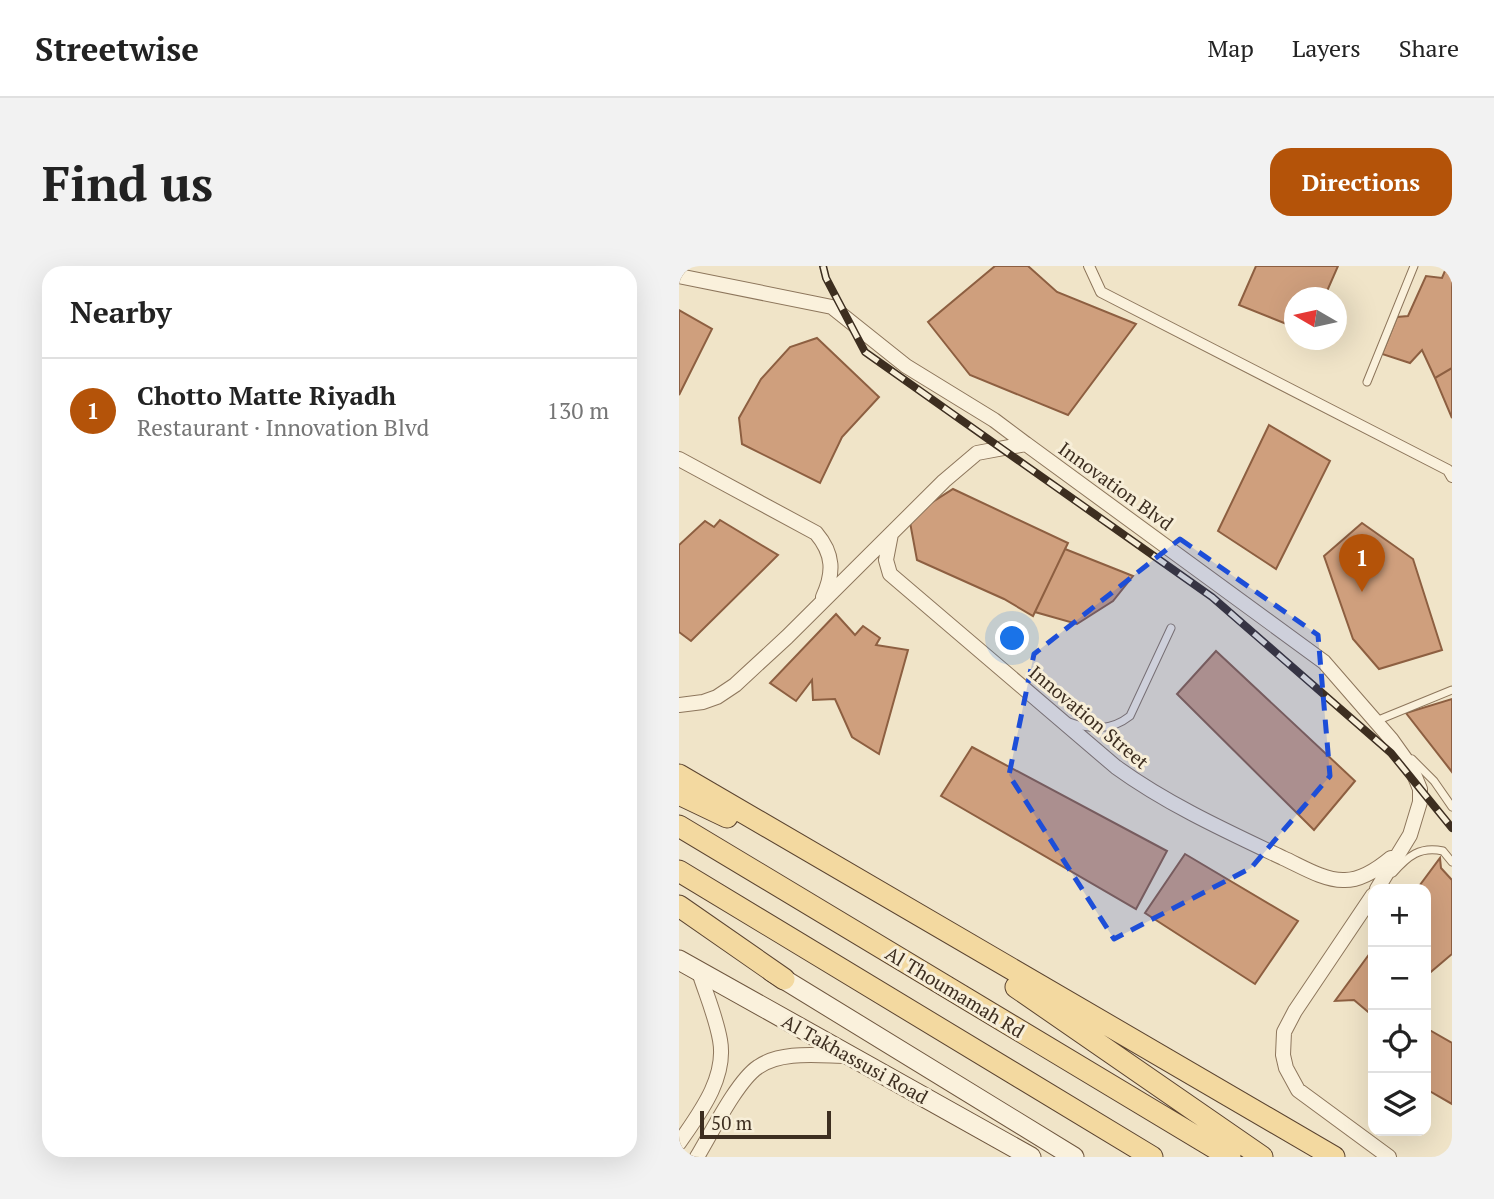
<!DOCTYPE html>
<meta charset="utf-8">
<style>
body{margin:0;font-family:"PT Serif",serif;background:#f2f2f2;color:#222}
.controls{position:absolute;right:21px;bottom:21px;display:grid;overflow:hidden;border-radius:14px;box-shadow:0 7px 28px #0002}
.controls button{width:63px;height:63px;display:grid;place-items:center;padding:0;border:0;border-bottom:2px solid #e0e0e0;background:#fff;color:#222;font:35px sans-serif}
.compass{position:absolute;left:605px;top:21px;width:63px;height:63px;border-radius:50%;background:#fff;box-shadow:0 7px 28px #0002;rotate:279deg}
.scale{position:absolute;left:21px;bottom:18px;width:131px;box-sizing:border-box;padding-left:7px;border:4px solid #3d2e20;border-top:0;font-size:19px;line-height:24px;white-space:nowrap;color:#3d2e20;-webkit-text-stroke:5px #f7eed8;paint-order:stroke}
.you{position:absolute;left:334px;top:373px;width:24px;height:24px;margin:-18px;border:5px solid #fff;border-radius:50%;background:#1a73e8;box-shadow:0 0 0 10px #1a73e833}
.badge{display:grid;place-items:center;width:46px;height:46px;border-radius:50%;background:#b45309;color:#fff;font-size:23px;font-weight:700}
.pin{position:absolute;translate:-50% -58px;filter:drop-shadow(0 2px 4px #0008)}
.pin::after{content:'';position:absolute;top:37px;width:24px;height:21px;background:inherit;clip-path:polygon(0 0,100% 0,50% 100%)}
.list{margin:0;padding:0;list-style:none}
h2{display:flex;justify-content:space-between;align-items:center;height:91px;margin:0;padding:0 28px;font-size:30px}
h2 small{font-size:23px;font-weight:400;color:#767676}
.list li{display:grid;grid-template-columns:46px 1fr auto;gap:21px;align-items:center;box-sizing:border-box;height:105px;padding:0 28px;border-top:2px solid #e0e0e0}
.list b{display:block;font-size:26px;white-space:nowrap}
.list p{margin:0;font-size:23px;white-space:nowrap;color:#767676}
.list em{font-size:23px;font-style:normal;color:#767676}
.icon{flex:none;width:38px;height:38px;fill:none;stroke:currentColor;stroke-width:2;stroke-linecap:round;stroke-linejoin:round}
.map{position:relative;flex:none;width:773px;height:891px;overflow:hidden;border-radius:21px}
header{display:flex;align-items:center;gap:42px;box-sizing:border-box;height:98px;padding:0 35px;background:#fff;border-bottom:2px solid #e0e0e0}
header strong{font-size:33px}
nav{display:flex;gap:38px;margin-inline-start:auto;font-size:24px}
.intro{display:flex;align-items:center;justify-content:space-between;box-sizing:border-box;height:168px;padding:0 42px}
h1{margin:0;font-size:49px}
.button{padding:18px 32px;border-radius:21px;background:#b45309;color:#fff;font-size:24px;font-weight:700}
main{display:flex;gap:42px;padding:0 42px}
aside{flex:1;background:#fff;border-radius:21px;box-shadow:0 7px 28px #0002}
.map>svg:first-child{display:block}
.building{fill:#cf9f7d;stroke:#8d5f41;stroke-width:2}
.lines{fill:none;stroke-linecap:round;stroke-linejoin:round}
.service-casing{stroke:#8d765c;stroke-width:9}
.pedestrian-casing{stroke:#8d765c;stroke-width:12}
.minor-casing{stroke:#8d765c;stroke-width:16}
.secondary-casing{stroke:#6f573f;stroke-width:21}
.primary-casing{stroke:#5b4430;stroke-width:23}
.service{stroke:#faf1dc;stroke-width:7}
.pedestrian{stroke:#faf1dc;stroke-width:10}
.minor{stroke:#faf1dc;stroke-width:14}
.secondary{stroke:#faf1dc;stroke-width:19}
.primary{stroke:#f3d9a0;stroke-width:21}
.rail-casing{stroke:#3d2e20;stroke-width:8}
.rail{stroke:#f7eed8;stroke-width:5;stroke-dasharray:16;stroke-linecap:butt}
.marked{fill:#1d4ed8;fill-opacity:0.2;stroke:#1d4ed8;stroke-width:5;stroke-dasharray:14 9;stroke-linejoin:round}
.labels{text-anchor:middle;stroke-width:6;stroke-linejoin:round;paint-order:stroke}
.street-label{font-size:19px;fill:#3d2e20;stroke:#f7eed8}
</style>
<header>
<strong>Streetwise</strong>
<nav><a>Map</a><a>Layers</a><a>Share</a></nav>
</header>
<div class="intro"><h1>Find us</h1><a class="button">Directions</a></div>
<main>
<aside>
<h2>Nearby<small></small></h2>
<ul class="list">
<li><span class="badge">1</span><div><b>Chotto Matte Riyadh</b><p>Restaurant · Innovation Blvd</p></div><em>130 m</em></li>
</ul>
</aside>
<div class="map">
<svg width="773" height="891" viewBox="0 0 773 891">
<rect width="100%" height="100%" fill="#f0e4c8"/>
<path class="building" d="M316,0H349L378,26L457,58L389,149L291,109L249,56Z
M577,0H659L645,32H615V61L560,39Z
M768,0H773V102L756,112L743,84L731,97L703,88L718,51L729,50L747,10L763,12Z
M0,44L33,63L0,129Z
M138,72L200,131L163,171L141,217L63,178L60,152L82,113L111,81Z
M773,102V152L756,112Z
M590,159L651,195L597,303L539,265Z
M274,223L389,277L354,350L325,333L238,294L230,251Z
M41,254L99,289L12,375L0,366V279L26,255L35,261Z
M683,257L734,293L763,384L700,403L674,373L645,290Z
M386,283L454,310L434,335L398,358L356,346Z
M157,348L176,369L184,360L201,372L197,379L229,384L200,488L173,471L156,433L134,434L133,414L117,435L91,417Z
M537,385L676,515L635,564L498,428Z
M773,433V506L727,447Z
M293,481L488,585L457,643L262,530Z
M506,588L619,655L576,718L466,647Z
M761,592L762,602L773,614V688L747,710V623H738Z
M694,683V750L675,734L656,735Z
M747,762L773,777V838L747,823Z"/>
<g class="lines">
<defs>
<path id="service" d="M688,116L735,0
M697,455L773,424
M390,456C412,464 432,465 451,450L492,362
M733,493L755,515L773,541
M714,607C729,590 741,580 764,585L773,596"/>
<path id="pedestrian" d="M410,0L422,26L769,204L773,211"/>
<path id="minor" d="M0,10L153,41L227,100L315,154L347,178
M0,193L137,267C155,288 155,307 144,331
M212,268L207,294L211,308L437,501C488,538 547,565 604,592C622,600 644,614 664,614C682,615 700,602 712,592
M0,439L24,436L38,431L56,419L108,371L265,215L298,187L347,178L645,396L712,473L732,501L741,523V536L731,569L698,623
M694,629L616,745L605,766L604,789L607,802L619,824L710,891
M0,877C20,848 48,812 41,774C37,751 27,728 20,706
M18,891C32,868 58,815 79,801C103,784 142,790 170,790"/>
<path id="secondary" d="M0,694L352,891
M93,706L395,891"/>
<path id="primary" d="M0,509L655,891
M0,528L48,551
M0,560L551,891
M0,605L473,891
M0,640L105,713
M337,721L583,891"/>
</defs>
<use href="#service" class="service-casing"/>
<use href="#pedestrian" class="pedestrian-casing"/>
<use href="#minor" class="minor-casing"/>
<use href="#secondary" class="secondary-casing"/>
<use href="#primary" class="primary-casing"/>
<use href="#service" class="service"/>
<use href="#pedestrian" class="pedestrian"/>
<use href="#minor" class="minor"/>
<use href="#secondary" class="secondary"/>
<use href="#primary" class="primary"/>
<defs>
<path id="rail" d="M144,0L147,12L186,86L533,331L712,487L773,562"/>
</defs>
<use href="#rail" class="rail-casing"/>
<use href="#rail" class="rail"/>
</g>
<path class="marked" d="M501,273L639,369L651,510L572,602L435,673L330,509L355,388Z"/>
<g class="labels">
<g class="street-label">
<text transform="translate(437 220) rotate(36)" y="7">Innovation Blvd</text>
<text transform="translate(410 451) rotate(40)" y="7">Innovation Street</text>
<text transform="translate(276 726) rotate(31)" y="7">Al Thoumamah Rd</text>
<text transform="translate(176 793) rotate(29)" y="7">Al Takhassusi Road</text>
</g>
</g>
</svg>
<div class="controls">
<button>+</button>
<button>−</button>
<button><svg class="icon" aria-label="locate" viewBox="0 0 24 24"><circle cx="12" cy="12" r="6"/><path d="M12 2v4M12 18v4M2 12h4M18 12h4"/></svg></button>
<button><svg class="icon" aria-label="layers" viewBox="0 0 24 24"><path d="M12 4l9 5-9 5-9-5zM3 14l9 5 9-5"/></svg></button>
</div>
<svg class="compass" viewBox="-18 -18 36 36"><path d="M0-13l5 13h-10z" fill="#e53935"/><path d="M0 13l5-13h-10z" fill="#767676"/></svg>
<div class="scale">50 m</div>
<div class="you"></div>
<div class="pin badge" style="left:683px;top:326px">1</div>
</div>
</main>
